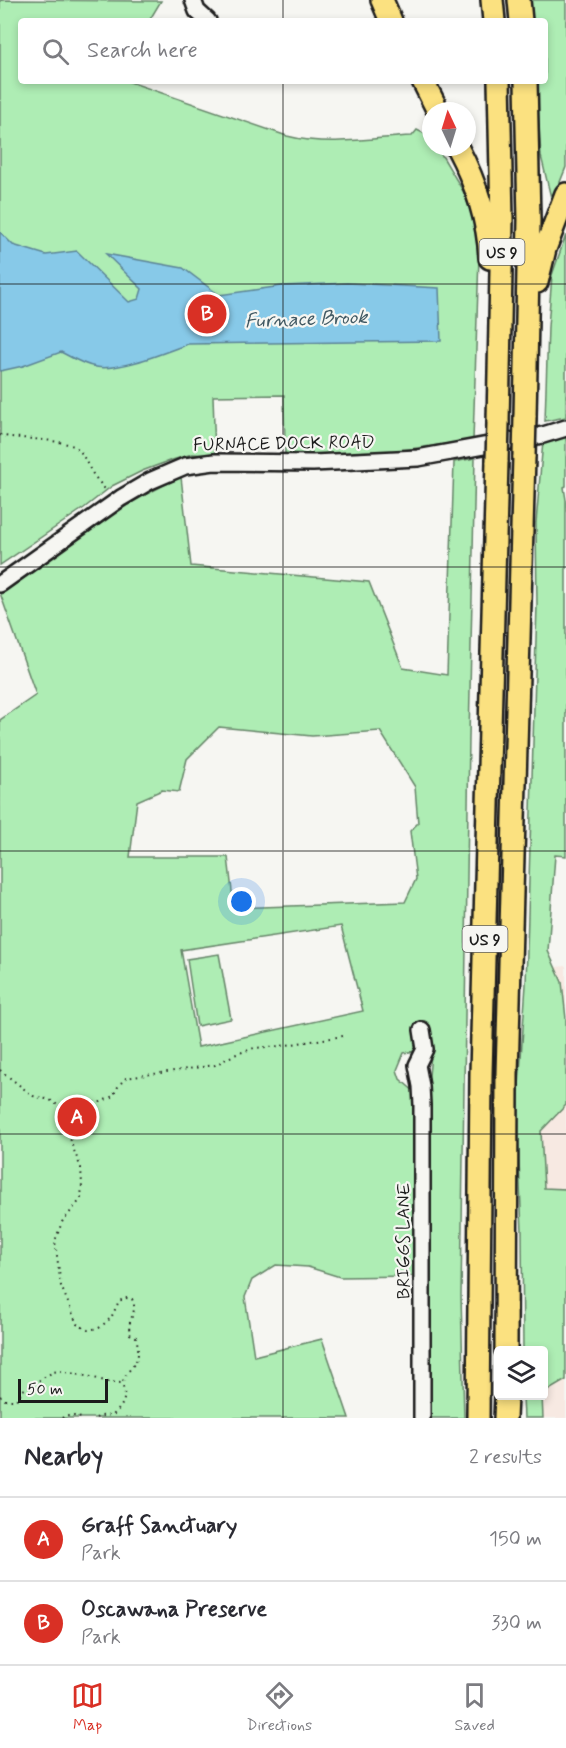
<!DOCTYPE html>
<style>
body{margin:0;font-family:Mynerve,sans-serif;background:#f2f2f3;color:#2b2b33}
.controls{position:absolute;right:18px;bottom:18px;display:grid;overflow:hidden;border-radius:6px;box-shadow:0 3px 9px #0003}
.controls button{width:54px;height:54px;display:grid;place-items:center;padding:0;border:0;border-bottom:2px solid #e1e1e2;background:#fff;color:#2b2b33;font:30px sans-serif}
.compass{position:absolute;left:422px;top:102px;width:54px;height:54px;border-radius:50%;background:#fff;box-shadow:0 3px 9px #0003;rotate:356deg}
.scale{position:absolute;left:18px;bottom:15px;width:90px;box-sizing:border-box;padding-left:6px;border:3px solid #1c1c1c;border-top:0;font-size:16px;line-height:21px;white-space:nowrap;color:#1c1c1c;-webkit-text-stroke:4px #f6f6f2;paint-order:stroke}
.you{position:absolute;left:242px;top:902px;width:21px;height:21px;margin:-15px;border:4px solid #fff;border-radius:50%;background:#1a73e8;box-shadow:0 0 0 9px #1a73e833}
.badge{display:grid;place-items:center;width:39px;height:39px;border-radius:50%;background:#d93025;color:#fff;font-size:20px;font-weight:700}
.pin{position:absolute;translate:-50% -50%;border:3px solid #fff;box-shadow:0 2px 6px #0006}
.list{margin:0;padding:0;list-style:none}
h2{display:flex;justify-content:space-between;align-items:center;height:78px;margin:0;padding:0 24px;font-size:26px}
h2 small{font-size:20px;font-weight:400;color:#7c7c81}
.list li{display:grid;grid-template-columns:39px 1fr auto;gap:18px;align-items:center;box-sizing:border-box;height:84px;padding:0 24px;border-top:2px solid #e1e1e2}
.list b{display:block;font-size:22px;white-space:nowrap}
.list p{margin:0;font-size:20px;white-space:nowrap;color:#7c7c81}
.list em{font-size:20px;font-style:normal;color:#7c7c81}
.icon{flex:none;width:33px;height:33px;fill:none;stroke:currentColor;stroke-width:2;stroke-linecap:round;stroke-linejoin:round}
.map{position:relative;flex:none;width:566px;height:1418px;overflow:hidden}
.search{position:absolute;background:#fff;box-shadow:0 3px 9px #0003;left:18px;right:18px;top:18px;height:66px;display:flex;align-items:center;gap:15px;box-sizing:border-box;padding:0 21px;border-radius:6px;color:#7c7c81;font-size:22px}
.sheet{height:246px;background:#fff}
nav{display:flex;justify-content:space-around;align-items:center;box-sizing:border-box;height:84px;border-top:2px solid #e1e1e2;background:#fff;font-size:16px;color:#7c7c81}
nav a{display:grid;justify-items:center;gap:3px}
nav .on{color:#d93025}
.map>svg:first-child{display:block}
.built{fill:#f7e9e2}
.green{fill:#aeedb4;stroke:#658468;stroke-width:1.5;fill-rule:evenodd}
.water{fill:#87c9e8;stroke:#5c8496;stroke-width:1.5}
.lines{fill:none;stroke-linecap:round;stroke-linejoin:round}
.minor-casing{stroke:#1c1c1c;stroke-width:20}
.highway-casing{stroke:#1c1c1c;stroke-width:26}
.path{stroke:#1c1c1c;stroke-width:2;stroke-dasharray:1.5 4.5;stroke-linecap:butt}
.minor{stroke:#f6f6f2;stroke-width:15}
.highway{stroke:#fbe180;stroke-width:21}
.highway-bridge-casing{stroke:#1c1c1c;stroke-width:26;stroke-linecap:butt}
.highway-bridge{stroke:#fbe180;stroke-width:21}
.grid{fill:none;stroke:#1c1c1c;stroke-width:1.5;stroke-opacity:0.55}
.labels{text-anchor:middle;stroke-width:4.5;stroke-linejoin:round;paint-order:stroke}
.shield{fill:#f6f6f2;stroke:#5d5d5c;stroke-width:1.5}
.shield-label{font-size:16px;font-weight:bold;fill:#1c1c1c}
.street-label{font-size:18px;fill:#1c1c1c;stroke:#f6f6f2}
.water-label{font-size:20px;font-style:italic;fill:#415963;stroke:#f6f6f2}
</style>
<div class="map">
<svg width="566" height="1418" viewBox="0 0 566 1418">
<rect width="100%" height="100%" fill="#f6f6f2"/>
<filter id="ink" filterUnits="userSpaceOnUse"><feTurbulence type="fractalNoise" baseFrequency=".0167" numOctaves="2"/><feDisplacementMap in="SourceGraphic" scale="12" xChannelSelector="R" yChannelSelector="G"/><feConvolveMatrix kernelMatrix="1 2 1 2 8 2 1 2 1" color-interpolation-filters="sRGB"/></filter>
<g filter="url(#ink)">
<path class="built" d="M566,966V1019L562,982L555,967Z
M566,1105V1189L544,1188L541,1131Z
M566,1380V1418H543L542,1396H544V1393Z"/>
<path class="green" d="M0,0L161,1L149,21H21V81H127L287,136C329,147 368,138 412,136L417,130L431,137V147H437L463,191L476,226L479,256L473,440L396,451L285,456L284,395L213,396L215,455L192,454L169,461L142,471L112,486L84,508L0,565Z
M530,0H566V167L552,202L541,156L536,81H545V21H532Z
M566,235V417L545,421L548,327L552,275Z
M566,436V486L564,487L566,500V856L555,855L548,951L562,982L566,1019V1105L541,1131L544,1188L566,1189V1380L544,1393V1350H523L522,1231L517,1115L526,985L537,605L536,523L543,441Z
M475,458L469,737L461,1296L464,1418H428V1087L431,1054L420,1050L404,1053L397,1070L400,1079L416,1093L417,1104L413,1276L340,1277L308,1267L276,1265L252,1280L245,1297L254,1356L322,1339L349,1418H0V720L36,695L0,593C58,552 116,506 181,477L191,566L369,582L403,668L447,675L454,462ZM219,727L312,736L380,731L415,787L418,823L410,831L416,879L405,902L234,908L228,857H130L137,801L162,790L179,792L187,759ZM341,926L363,1011L198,1047L181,950Z
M219,954L231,1019L197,1026L187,959Z
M523,1396H542L543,1418H524Z"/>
<path class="water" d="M0,232L13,245L46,255L77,251L129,302L139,299L142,289L106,254L183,268L219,295L282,286L347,283L439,288L441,341L188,344C166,352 118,372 96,367C84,365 72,358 61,352L23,366L0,371Z"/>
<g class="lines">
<defs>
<path id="minor" d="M193,0L197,11L208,21
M0,584L121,498L150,481L185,466L214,462L313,463L418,458L543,435L566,428
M422,1418V1105L421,1086L417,1065L425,1049L422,1030"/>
<path id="highway" d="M382,0L391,21
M492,0L494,21
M519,0L521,21
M423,81L438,111
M457,147C475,181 488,219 490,258
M537,282L545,249L566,194
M525,417L529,220L526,81
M498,423L502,220L499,81
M506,1350L507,1074L524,456
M478,1418L481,1074L497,461
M505,1418L506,1396"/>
</defs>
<use href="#minor" class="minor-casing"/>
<use href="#highway" class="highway-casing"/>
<path class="path" d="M0,435C18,440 66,438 78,449C84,455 86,463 90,469C94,477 102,485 107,492
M0,1070L33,1096L50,1100L65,1110
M65,1110L69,1125L71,1143L81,1168L82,1184L81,1199L62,1222L55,1241L61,1286L77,1324L88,1330L99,1328L111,1318L119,1301L126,1298L132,1299C139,1313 126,1319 130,1334L136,1337C143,1366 131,1361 122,1383
M65,1110L83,1103L101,1102L113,1096L119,1085L126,1078L215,1065L234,1055L254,1048L280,1046L343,1036
M0,1396L5,1400H16L23,1390L53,1372L60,1371L91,1377L108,1382L122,1383
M62,1418L64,1416H74L81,1418
M96,1418L100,1416L113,1415C124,1405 127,1398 122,1384"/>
<use href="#minor" class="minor"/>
<use href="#highway" class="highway"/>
<defs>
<path id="highway-bridge" d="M524,456L525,417
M497,461L498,423"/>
</defs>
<use href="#highway-bridge" class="highway-bridge-casing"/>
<use href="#highway-bridge" class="highway-bridge"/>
</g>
</g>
<path class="grid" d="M283,0V21M283,81V1418M0,284H566M0,567H566M0,851H566M0,1134H566"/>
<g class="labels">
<g class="shield">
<rect x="479.5" y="239" width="45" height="26" rx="4.5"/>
<rect x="462.5" y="926" width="45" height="26" rx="4.5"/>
</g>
<g class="shield-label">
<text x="502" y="258">US 9</text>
<text x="485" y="945">US 9</text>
</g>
<g class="street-label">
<text transform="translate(284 443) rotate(-1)" y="6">FURNACE DOCK ROAD</text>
<text transform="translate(403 1241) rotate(-90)" y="6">BRIGGS LANE</text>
</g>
<g class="water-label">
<text transform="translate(306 318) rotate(-2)" y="7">Furnace Brook</text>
</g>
</g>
</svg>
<div class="controls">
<button><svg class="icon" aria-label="layers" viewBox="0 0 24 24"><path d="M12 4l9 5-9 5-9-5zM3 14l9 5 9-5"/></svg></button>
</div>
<svg class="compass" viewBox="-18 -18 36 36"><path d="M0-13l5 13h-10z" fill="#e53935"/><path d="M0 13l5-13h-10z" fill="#7c7c81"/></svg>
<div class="scale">50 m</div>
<div class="you"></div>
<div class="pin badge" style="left:77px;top:1117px">A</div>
<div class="pin badge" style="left:207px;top:314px">B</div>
<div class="search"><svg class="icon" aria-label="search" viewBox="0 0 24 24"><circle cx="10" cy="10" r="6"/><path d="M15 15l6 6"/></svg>Search here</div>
</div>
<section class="sheet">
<h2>Nearby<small>2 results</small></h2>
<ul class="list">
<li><span class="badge">A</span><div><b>Graff Sanctuary</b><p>Park</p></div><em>150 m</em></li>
<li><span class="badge">B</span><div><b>Oscawana Preserve</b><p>Park</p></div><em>330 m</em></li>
</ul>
</section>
<nav>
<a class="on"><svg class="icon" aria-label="map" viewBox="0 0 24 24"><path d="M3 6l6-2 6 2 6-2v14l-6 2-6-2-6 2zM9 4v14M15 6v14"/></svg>Map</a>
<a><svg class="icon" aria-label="directions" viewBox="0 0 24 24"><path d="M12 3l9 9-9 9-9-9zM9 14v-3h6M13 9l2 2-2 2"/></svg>Directions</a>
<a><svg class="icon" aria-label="saved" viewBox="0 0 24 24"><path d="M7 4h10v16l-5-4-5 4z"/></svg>Saved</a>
</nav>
